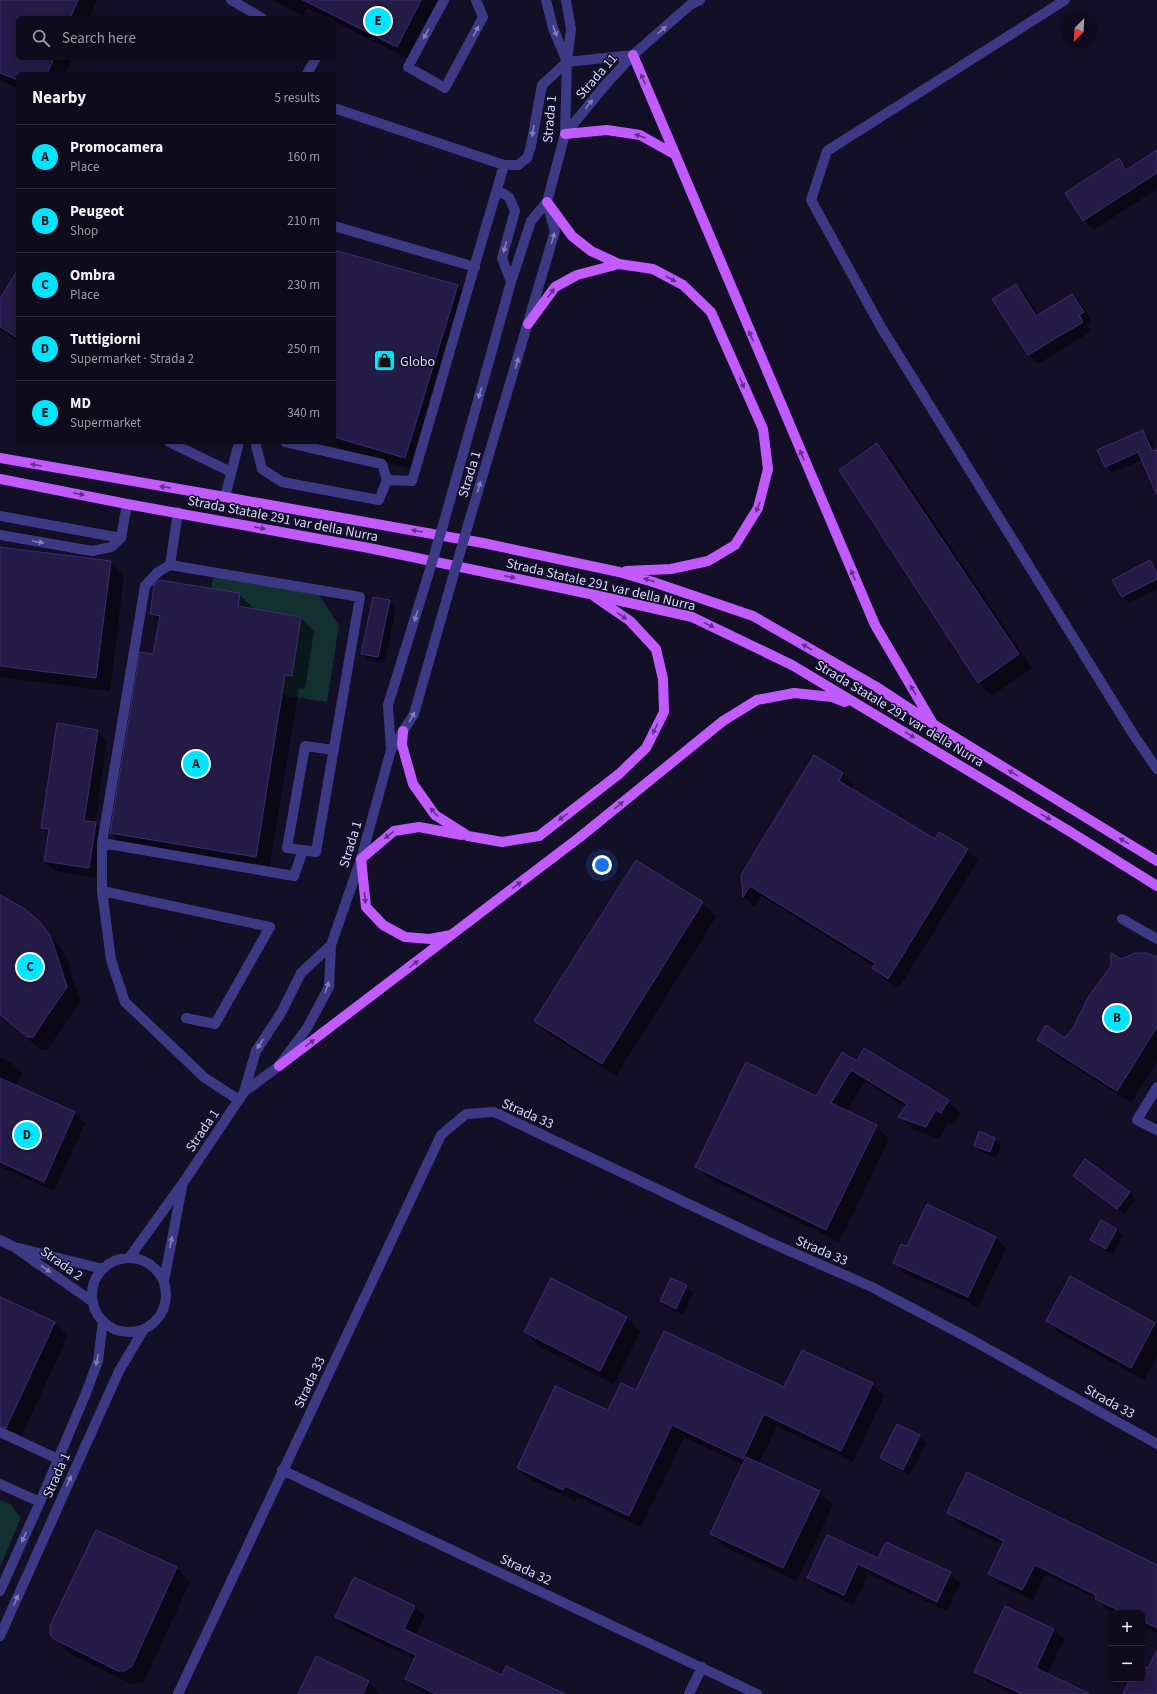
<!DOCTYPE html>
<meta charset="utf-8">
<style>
body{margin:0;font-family:"Source Sans 3",sans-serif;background:#1c1929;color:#f1f3f6}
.controls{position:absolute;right:12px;bottom:12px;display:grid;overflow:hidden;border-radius:6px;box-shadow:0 2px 6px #0003}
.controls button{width:36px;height:36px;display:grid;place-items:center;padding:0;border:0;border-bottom:1px solid #2e2b3b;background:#0e0b1c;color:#f1f3f6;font:20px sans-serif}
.compass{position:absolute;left:1061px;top:12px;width:36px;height:36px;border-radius:50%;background:#0e0b1c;box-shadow:0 2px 6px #0003;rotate:204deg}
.you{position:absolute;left:602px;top:865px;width:14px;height:14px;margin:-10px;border:3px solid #fff;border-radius:50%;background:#1a73e8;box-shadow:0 0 0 6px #1a73e833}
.badge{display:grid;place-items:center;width:26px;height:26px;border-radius:50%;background:#00e5ff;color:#111;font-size:13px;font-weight:700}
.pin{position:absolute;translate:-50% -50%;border:2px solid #fff;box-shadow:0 1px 4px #0006}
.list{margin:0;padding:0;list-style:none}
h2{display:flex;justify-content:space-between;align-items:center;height:52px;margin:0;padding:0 16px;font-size:17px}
h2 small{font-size:13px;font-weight:400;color:#9b9ba3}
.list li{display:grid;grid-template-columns:26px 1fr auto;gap:12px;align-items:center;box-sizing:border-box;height:64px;padding:0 16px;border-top:1px solid #2e2b3b}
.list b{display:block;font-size:15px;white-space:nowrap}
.list p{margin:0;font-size:13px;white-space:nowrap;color:#9b9ba3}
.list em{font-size:13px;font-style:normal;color:#9b9ba3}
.icon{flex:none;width:22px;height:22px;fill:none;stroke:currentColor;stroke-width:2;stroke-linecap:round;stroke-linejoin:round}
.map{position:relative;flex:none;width:1157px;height:1694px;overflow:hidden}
.search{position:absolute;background:#0e0b1c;box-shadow:0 2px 6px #0003;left:16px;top:16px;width:320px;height:44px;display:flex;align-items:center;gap:10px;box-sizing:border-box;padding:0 14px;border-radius:6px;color:#9b9ba3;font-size:15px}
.panel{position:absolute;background:#0e0b1c;box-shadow:0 2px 6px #0003;left:16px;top:72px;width:320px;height:372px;border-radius:6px}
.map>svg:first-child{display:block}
.green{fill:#12302f}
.shadow{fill:#0007}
.building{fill:#241b47;stroke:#3b2d73}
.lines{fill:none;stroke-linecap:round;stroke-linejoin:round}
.minor{stroke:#3d3a85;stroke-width:10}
.major{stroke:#c25bff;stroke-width:10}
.minor-bridge{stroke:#3d3a85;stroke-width:10}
.oneway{fill:#837fbc}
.oneway2{fill:#623188}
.labels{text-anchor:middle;stroke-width:3;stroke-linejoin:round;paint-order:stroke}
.street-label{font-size:14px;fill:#d9d4ff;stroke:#130f26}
.poi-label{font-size:14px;fill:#d9d4ff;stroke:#130f26;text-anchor:start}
</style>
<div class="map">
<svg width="1157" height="1694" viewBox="0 0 1157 1694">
<rect width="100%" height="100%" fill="#130f26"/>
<path class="green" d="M213,577L318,594L339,625L327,702L282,695L285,675L292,676L301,617L238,606L211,589Z
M0,1500L10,1504L21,1518L0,1567Z"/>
<path class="shadow" d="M0,0H97L89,18H18V58H72L66,74H18V88L0,80Z
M272,0H441L411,60L334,21V18H328L307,8L303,16Z
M1157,158V189L1094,230L1084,220L1119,160L1129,169Z
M334,251L457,286L471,300L418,471L320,442H334Z
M18,271V341L0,330V301Z
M1016,285L1026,295L1039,316L1072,295L1082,304L1092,322L1087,325L1092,331L1038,364L1029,355L994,299Z
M1143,431L1149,437L1155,451L1157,450V488L1142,460L1112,473L1106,466Z
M877,444L891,458L1032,668L992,696L979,683L840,470Z
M0,548L110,562L124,575L110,691L0,677Z
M1150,562L1157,569V589L1129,603L1122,597L1114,580Z
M239,594L253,608V610L301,618L314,631L305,689L299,688L269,870L125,846L111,833L154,655L160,623L151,614Z
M389,601L396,608L385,663L369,660L362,654Z
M97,731L107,741L95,823L105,833L98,878L55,871L45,861L49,834L42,827Z
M815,757L843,774L853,784L851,789L935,840L967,850L978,860L899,988L884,979L873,968L874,966L761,896L754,907L744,897L742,876Z
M636,861L703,903L716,917L616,1076L549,1034L535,1021Z
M0,896L38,922L62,949L68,961L80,1001L47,1050H42L0,1017Z
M1157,959V1062L1131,1103L1052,1053L1038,1040L1066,1039Z
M0,1057L12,1063L22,1073L16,1087L75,1113L85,1123L54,1191L0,1167Z
M857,1062L948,1101L961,1114L954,1125L949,1123L939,1139L912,1129L900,1117L906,1107L865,1082L846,1111L876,1126L889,1139L839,1242L710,1179L697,1167L816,1097Z
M979,1133L995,1139L1001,1145L996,1158L981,1152L975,1146Z
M1074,1176L1129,1192L1136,1199L1124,1214L1081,1183Z
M1101,1221L1117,1230L1123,1236L1113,1255L1098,1246L1091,1240Z
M995,1237L1006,1248L978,1307L904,1273L894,1262L908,1248Z
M1071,1278L1157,1326V1357L1144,1380L1060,1334L1047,1321Z
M551,1280L627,1318L640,1332L614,1384L538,1346L525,1332Z
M686,1286L693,1293L683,1315L668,1308L661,1301Z
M0,1298L54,1323L68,1336L22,1435L0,1425Z
M872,1384L884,1396L853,1462L777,1426L759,1463L819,1492L833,1505L797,1581L725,1547L711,1534L744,1465L684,1437L641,1527L577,1497L575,1501L530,1480L518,1468L608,1412L636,1392L785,1389Z
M919,1436L926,1443L910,1475L887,1464L881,1458Z
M948,1513L1157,1566V1633L1142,1626V1613H1115L1106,1609L1097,1599L1045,1574L1033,1600L1000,1584L990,1574L1003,1545L958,1523Z
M97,1531L177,1568L190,1582L145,1679L142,1683L132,1684L69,1653L55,1639Z
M827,1536L879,1559L950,1573L960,1583L947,1611L868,1574L854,1605L818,1588L808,1578Z
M415,1606L425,1616L416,1635L502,1676L563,1694H427L416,1689L406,1679L415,1659L346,1627L336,1617Z
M1054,1629L1064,1639L1047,1675L1088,1694H1012L986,1681L975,1671Z
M368,1682L378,1692L377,1694H300Z"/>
<path class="building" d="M0,0H78L70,18H18V58H54L47,74H18V80L0,73Z
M303,0H421L397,47Z
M1157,150V173L1083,221L1065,193L1119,158L1126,170Z
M334,250L458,285L405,458L334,437Z
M18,269V338L0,327V299Z
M1016,284L1036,316L1072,294L1084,312L1079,315L1083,322L1028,355L992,299Z
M1143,430L1152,451L1157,449V495L1138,452L1105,467L1097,450Z
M877,443L1019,654L978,683L839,470Z
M0,547L111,561L96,678L0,666Z
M1150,560L1157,573V579L1122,597L1112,580Z
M159,580L240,593L238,606L301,617L292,676L285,675L256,857L110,833L140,652L153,654L160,616L150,614L154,585Z
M373,597L390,600L378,657L361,654Z
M57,723L98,730L84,821L96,822L89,868L44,861L49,829L41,828Z
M814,755L843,773L839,781L935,839L939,832L968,849L888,979L872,968L875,963L750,886L743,897L741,875Z
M636,860L703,902L602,1064L534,1021Z
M0,895L25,909L39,921L49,934L54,946L67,987L33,1037H27L0,1015Z
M1111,953L1121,959L1135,953H1147L1157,957V1027L1117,1091L1037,1040L1046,1025L1065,1038L1074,1026L1089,996L1111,966Z
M864,1048L949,1100L941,1113L936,1110L926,1127L898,1117L907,1104L851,1070L852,1069L831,1103L877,1125L826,1230L695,1167L746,1062L816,1096L842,1052L857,1061Z
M0,1078L75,1112L44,1182L0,1162Z
M979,1131L995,1138L990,1152L974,1146Z
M1085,1159L1130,1192L1117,1209L1073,1176Z
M927,1204L996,1237L968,1297L893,1263L901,1244L907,1246Z
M1101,1220L1117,1229L1106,1249L1090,1240Z
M1070,1276L1155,1323L1131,1368L1046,1321Z
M551,1278L627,1317L600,1371L524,1332Z
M671,1278L687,1285L676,1309L660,1301Z
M0,1297L55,1322L6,1428L0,1426Z
M664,1331L784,1387L802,1350L873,1383L841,1451L764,1414L743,1459L672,1425L629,1516L565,1486L563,1490L517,1468L555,1386L608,1410L621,1383L636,1390Z
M897,1424L920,1435L903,1470L880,1458Z
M746,1457L820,1491L783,1568L710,1534Z
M967,1472L1157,1565V1628L1142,1621V1613H1124L1095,1599L1096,1595L1035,1565L1022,1590L988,1574L1004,1541L947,1513Z
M96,1530L177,1567L132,1666L124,1671H118L54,1639L50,1634V1626Z
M827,1535L878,1558L886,1542L951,1572L937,1602L858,1564L844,1595L807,1578Z
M354,1577L415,1606L404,1629L502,1675L506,1666L565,1694H436L405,1679L416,1655L335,1617Z
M1005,1606L1054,1629L1036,1668L1090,1694H1022L974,1672Z
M1157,1650V1694H1123L1130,1679H1142V1666L1148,1668Z
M316,1656L369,1681L363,1694H298Z"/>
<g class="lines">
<path class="minor" d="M231,0L262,18
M444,0L408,67L445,88L483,17L476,0
M546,0L553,28L567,62
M1065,0L827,151L811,200L881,327L1133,734L1157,769
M567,62L633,55
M307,74L316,58
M334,108L504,165H518L527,158L531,146L542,85L567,62
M565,134L607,83L633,55L690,5L700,0
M497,190L509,197L515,211L502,258L511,282
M334,226L475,267
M169,442L231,472
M257,442L256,446L262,469L282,482L379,500L387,480
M285,442L382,464L387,480L412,481L504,165
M225,497L239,442
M178,512L170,565L360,597L316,852L287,848L305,746L334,750
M0,516L121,538
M444,522L511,282L531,221L547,202L565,134L567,62L571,29L566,0
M468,525L555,231L547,204
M0,535L92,551L111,547L121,538L127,504
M391,750L388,705L427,579
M102,843L145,586L158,572L170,565
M102,891L270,927L215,1024L186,1018
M1122,919L1157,939
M1157,1087L1137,1120L1157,1130
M244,1092L279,1066L307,1028L329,987L331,945L361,859L391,750L414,714L451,584
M239,1100L205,1078L125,1002L111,960L102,891V843L294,876L303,850
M0,1240L14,1247L93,1302
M19,1248L103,1269
M92 1295a37 37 0 1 1 74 0a37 37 0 1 1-74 0Z
M129,1258L183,1183L244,1092L256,1051L281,1013L301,973L331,945
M164,1281L182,1187
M0,1432L58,1459
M282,1470L757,1694
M0,1484L40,1502
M0,1591L40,1502L86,1393L98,1361L103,1321
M0,1636L119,1371L144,1329
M178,1694L441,1135L466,1114L494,1112L769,1242L872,1287L974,1341L1157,1444
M689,1694L702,1667"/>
<path class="major" d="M633,55L875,625L932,722
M565,134L607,130L640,135L674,154
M547,202L572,236L591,251L619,264
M528,324L555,287L577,275L619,264L653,269L683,285L711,312L763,429L768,469L758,508L735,545L708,561L671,569L626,571
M0,458L225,497L483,543L619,572L653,582L753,616L875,686L933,724L1157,861
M0,479L127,504L369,548L590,594L692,617L792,665L1069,831L1157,886
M403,731L402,745L413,784L435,815L468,836L502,842L539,836L619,774L646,748L664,712L663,679L656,649L630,621L595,597
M451,935L430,939L405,937L383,925L366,907L361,859L394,831L419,827L462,835
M279,1066L580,837L723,721L757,700L794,693L832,697L845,702"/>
<path class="minor-bridge" d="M427,579L444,522
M451,584L468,525"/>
</g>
<defs><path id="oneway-solid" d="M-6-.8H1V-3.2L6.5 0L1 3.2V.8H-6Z"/></defs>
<g class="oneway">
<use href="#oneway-solid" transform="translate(662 30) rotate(-41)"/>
<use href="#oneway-solid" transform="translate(476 31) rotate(-62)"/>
<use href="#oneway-solid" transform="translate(555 31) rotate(70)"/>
<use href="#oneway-solid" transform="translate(426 34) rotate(118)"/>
<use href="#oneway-solid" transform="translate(589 104) rotate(-51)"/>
<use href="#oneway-solid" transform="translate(533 131) rotate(100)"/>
<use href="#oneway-solid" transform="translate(553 238) rotate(-74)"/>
<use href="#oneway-solid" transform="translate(505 247) rotate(105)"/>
<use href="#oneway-solid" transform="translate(517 363) rotate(-73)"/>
<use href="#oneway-solid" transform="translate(480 393) rotate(106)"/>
<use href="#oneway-solid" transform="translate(479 487) rotate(-73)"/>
<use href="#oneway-solid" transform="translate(38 542) rotate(10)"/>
<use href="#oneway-solid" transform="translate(416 616) rotate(107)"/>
<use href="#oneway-solid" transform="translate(412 717) rotate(-61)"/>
<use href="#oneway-solid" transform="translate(327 987) rotate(-72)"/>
<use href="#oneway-solid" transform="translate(260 1044) rotate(123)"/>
<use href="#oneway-solid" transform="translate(171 1242) rotate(-79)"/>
<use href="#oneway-solid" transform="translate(46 1269) rotate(35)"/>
<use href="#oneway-solid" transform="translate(97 1360) rotate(103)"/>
<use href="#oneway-solid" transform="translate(69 1481) rotate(-66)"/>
<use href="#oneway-solid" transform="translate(24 1537) rotate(114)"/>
<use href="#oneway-solid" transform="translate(16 1600) rotate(-66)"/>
</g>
<g class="oneway2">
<use href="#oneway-solid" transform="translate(643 79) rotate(-112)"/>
<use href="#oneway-solid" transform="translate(640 136) rotate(-161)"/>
<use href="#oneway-solid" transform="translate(671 279) rotate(28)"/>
<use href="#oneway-solid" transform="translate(551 293) rotate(-53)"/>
<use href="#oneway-solid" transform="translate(751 336) rotate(-113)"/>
<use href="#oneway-solid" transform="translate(742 383) rotate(66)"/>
<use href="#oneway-solid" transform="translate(802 455) rotate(-113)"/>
<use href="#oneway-solid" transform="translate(36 465) rotate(-171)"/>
<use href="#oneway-solid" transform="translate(165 487) rotate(-171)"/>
<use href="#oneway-solid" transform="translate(79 494) rotate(11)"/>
<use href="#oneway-solid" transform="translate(758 507) rotate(112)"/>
<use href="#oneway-solid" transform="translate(260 528) rotate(11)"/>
<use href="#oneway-solid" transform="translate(417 531) rotate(-170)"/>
<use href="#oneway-solid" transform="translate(853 575) rotate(-113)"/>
<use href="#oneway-solid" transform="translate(510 577) rotate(12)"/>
<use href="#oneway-solid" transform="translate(649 580) rotate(-163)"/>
<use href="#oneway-solid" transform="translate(622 616) rotate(35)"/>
<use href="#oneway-solid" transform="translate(709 625) rotate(26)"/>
<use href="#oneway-solid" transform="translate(807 647) rotate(-150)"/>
<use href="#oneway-solid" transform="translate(913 690) rotate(-120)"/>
<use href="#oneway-solid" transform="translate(655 729) rotate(116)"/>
<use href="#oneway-solid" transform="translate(910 735) rotate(31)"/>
<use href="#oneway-solid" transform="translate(1013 773) rotate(-148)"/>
<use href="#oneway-solid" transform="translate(619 805) rotate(-39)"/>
<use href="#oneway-solid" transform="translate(434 812) rotate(-132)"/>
<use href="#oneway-solid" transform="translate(563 817) rotate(143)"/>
<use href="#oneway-solid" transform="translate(1046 817) rotate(31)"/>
<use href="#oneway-solid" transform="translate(389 835) rotate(142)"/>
<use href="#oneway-solid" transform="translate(1124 841) rotate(-148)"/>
<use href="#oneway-solid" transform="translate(517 885) rotate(-38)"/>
<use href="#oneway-solid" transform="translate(365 898) rotate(84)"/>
<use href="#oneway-solid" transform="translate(414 964) rotate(-37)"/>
<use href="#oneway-solid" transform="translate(310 1043) rotate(-37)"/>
</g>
<defs>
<symbol id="shop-square" viewBox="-11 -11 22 22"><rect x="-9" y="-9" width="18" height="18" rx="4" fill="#00e5ff" stroke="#130f26"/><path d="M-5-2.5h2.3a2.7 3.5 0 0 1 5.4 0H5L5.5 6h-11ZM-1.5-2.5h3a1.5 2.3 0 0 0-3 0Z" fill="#111"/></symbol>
</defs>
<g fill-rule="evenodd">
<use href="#shop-square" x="372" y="348" width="25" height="25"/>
</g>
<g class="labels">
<g class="street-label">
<text transform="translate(596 76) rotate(-49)" y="5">Strada 11</text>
<text transform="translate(549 119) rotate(-85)" y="5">Strada 1</text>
<text transform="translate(469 474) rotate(-73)" y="5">Strada 1</text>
<text transform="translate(283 518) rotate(11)" y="5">Strada Statale 291 var della Nurra</text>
<text transform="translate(601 584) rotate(13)" y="5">Strada Statale 291 var della Nurra</text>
<text transform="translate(900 713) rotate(31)" y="5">Strada Statale 291 var della Nurra</text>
<text transform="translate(350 844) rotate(-73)" y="5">Strada 1</text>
<text transform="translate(528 1113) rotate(24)" y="5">Strada 33</text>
<text transform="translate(202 1130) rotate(-56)" y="5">Strada 1</text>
<text transform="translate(822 1250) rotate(23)" y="5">Strada 33</text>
<text transform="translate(62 1263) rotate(35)" y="5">Strada 2</text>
<text transform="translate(309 1382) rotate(-65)" y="5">Strada 33</text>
<text transform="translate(1110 1401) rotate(29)" y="5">Strada 33</text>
<text transform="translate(56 1475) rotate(-66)" y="5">Strada 1</text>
<text transform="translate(526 1569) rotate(25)" y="5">Strada 32</text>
</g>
<g class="poi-label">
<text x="400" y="366">Globo</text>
</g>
</g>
</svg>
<div class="controls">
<button>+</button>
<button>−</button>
</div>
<svg class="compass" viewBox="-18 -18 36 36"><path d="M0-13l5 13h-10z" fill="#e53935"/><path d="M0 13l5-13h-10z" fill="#9b9ba3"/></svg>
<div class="you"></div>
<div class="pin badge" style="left:196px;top:764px">A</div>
<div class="pin badge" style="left:1117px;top:1018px">B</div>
<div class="pin badge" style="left:30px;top:967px">C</div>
<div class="pin badge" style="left:27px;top:1135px">D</div>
<div class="pin badge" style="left:378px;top:21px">E</div>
<div class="search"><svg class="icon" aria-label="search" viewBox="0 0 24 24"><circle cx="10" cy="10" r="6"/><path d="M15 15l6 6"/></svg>Search here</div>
<section class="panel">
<h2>Nearby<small>5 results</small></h2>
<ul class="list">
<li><span class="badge">A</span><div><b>Promocamera</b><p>Place</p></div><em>160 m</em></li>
<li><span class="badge">B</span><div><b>Peugeot</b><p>Shop</p></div><em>210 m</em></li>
<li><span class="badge">C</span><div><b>Ombra</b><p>Place</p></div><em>230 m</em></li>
<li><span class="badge">D</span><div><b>Tuttigiorni</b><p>Supermarket · Strada 2</p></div><em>250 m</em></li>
<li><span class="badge">E</span><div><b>MD</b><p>Supermarket</p></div><em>340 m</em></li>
</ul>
</section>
</div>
